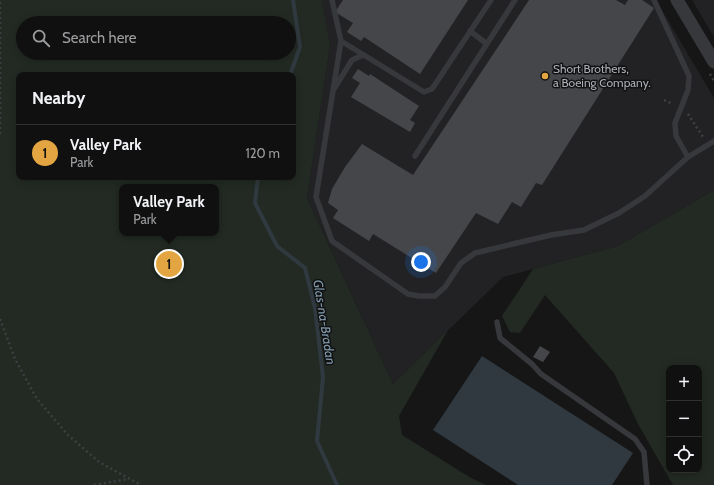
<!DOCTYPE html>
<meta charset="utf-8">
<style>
body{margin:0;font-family:Cabin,sans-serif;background:#1e1e1f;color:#f1f3f6}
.controls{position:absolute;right:12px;bottom:12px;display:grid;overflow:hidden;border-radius:8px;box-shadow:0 2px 10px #0003}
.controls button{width:36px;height:36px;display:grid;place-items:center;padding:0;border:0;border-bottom:1px solid #303031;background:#101011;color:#f1f3f6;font:20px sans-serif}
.you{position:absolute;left:421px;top:262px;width:14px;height:14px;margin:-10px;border:3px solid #fff;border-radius:50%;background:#1a73e8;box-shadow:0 0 0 6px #1a73e833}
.badge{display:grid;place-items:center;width:26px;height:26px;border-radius:50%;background:#e3a542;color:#111;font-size:13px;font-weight:700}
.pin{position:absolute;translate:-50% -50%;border:2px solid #fff;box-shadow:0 1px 4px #0006}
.popup{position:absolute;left:119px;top:184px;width:100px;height:52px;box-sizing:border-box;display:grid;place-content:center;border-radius:8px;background:#101011;filter:drop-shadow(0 1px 3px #0005);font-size:13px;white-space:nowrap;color:#9c9d9f}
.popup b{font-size:15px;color:#f1f3f6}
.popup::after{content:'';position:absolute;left:50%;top:100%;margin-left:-8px;border:8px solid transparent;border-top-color:#101011}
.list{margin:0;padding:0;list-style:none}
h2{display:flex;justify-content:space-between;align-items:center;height:52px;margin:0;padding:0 16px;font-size:17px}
h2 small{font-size:13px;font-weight:400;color:#9c9d9f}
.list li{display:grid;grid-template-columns:26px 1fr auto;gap:12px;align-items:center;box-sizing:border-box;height:56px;padding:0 16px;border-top:1px solid #303031}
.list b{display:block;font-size:15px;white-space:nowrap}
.list p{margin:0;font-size:13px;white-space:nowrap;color:#9c9d9f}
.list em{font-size:13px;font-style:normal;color:#9c9d9f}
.icon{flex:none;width:22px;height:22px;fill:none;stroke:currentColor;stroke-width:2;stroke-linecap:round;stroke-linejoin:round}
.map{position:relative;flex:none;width:714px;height:485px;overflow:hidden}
.search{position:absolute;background:#101011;box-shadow:0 2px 10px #0003;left:16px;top:16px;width:280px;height:44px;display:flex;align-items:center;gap:10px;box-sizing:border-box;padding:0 14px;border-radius:22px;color:#9c9d9f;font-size:15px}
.panel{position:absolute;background:#101011;box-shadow:0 2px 10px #0003;left:16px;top:72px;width:280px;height:108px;border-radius:8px}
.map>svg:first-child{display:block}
.built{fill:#222224}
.green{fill:#222a23;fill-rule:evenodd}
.water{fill:#30393f}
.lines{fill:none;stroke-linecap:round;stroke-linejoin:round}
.stream{stroke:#30393f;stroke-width:4}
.building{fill:#45464a}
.path{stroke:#3d3f43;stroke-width:2.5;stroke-dasharray:2 3;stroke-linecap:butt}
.service{stroke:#37383c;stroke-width:5.5}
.tertiary{stroke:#37383c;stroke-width:13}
.poi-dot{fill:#e3a542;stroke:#111112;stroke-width:1.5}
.labels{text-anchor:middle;stroke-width:3;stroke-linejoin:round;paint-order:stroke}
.poi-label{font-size:12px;fill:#a9aeb6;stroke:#111112;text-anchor:start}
.water-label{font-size:13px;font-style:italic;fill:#829cae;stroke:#111112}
</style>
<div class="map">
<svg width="714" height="485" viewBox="0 0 714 485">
<rect width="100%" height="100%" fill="#161617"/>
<path class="built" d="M322,0H656L714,98V190L618,246L503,277L393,384L307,198L330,45Z
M692,0H714V37Z"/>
<path class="green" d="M0,0H322L330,45L307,198L393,384L448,330L399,416L402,435L471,478L486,485H0ZM23,23H289V53H23ZM19,75H293V177H19ZM122,187H216V233H122Z
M714,190V485H673L638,424L614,373L545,295L520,333L510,332L502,316L533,269L618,246ZM669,368H699V470H669Z"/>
<path class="water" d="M482,356L633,453L612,485H518L433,430Z"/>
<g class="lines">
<path class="stream" d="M290,75L300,47L293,0
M258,177L255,203L277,246L305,268L315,308L323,377L317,441L337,485"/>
</g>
<path class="building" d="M343,0H468L420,74L364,37L361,41L347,32L353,23L335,12Z
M529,0H616L625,5L628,0H642L654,8L542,185L536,183L521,207L512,202L498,224L476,213L436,273L373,234L369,241L333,218L338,210L328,203L332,189L345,167L362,144L413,175Z
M358,69L369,76L370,74L419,106L410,120L415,123L410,132L351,97L360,83L352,78Z
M540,346L550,352L543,362L533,357Z"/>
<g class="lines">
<path class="path" d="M710,74L714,81
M664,100L673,104
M688,114L703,137
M0,134V0
M0,319L15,359L37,399L68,435L99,462L141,485
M94,485L128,479"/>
<path class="service" d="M332,0L341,41L316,197L332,241L408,294L419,296H435L445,287L461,263L475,253L551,235L584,230L619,213L645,196L688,157L714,141
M654,0L689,76L688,90L675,123L676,136L688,157
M470,31L487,44
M341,41L424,92L432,89L491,0
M334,89L352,60L363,55
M415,156L515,0
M497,322L500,338L532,364L541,374L635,439L644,452L647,485"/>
<path class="tertiary" d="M677,0L714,62"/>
</g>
<circle class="poi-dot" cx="545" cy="76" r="4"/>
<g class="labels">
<g class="poi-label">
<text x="553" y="73">Short Brothers,<tspan x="553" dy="14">a Boeing Company.</tspan></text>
</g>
<g class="water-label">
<text transform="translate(325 322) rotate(81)" y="5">Glas-na-Bradan</text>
</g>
</g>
</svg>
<div class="controls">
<button>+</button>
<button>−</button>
<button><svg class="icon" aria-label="locate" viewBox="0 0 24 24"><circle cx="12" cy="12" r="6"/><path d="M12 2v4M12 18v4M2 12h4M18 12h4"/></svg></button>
</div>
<div class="you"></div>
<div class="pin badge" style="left:169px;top:264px">1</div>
<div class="popup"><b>Valley Park</b>Park</div>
<div class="search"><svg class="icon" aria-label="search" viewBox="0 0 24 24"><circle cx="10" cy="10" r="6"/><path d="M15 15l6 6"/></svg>Search here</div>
<section class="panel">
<h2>Nearby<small></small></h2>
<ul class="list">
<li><span class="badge">1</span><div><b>Valley Park</b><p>Park</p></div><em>120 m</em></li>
</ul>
</section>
</div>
